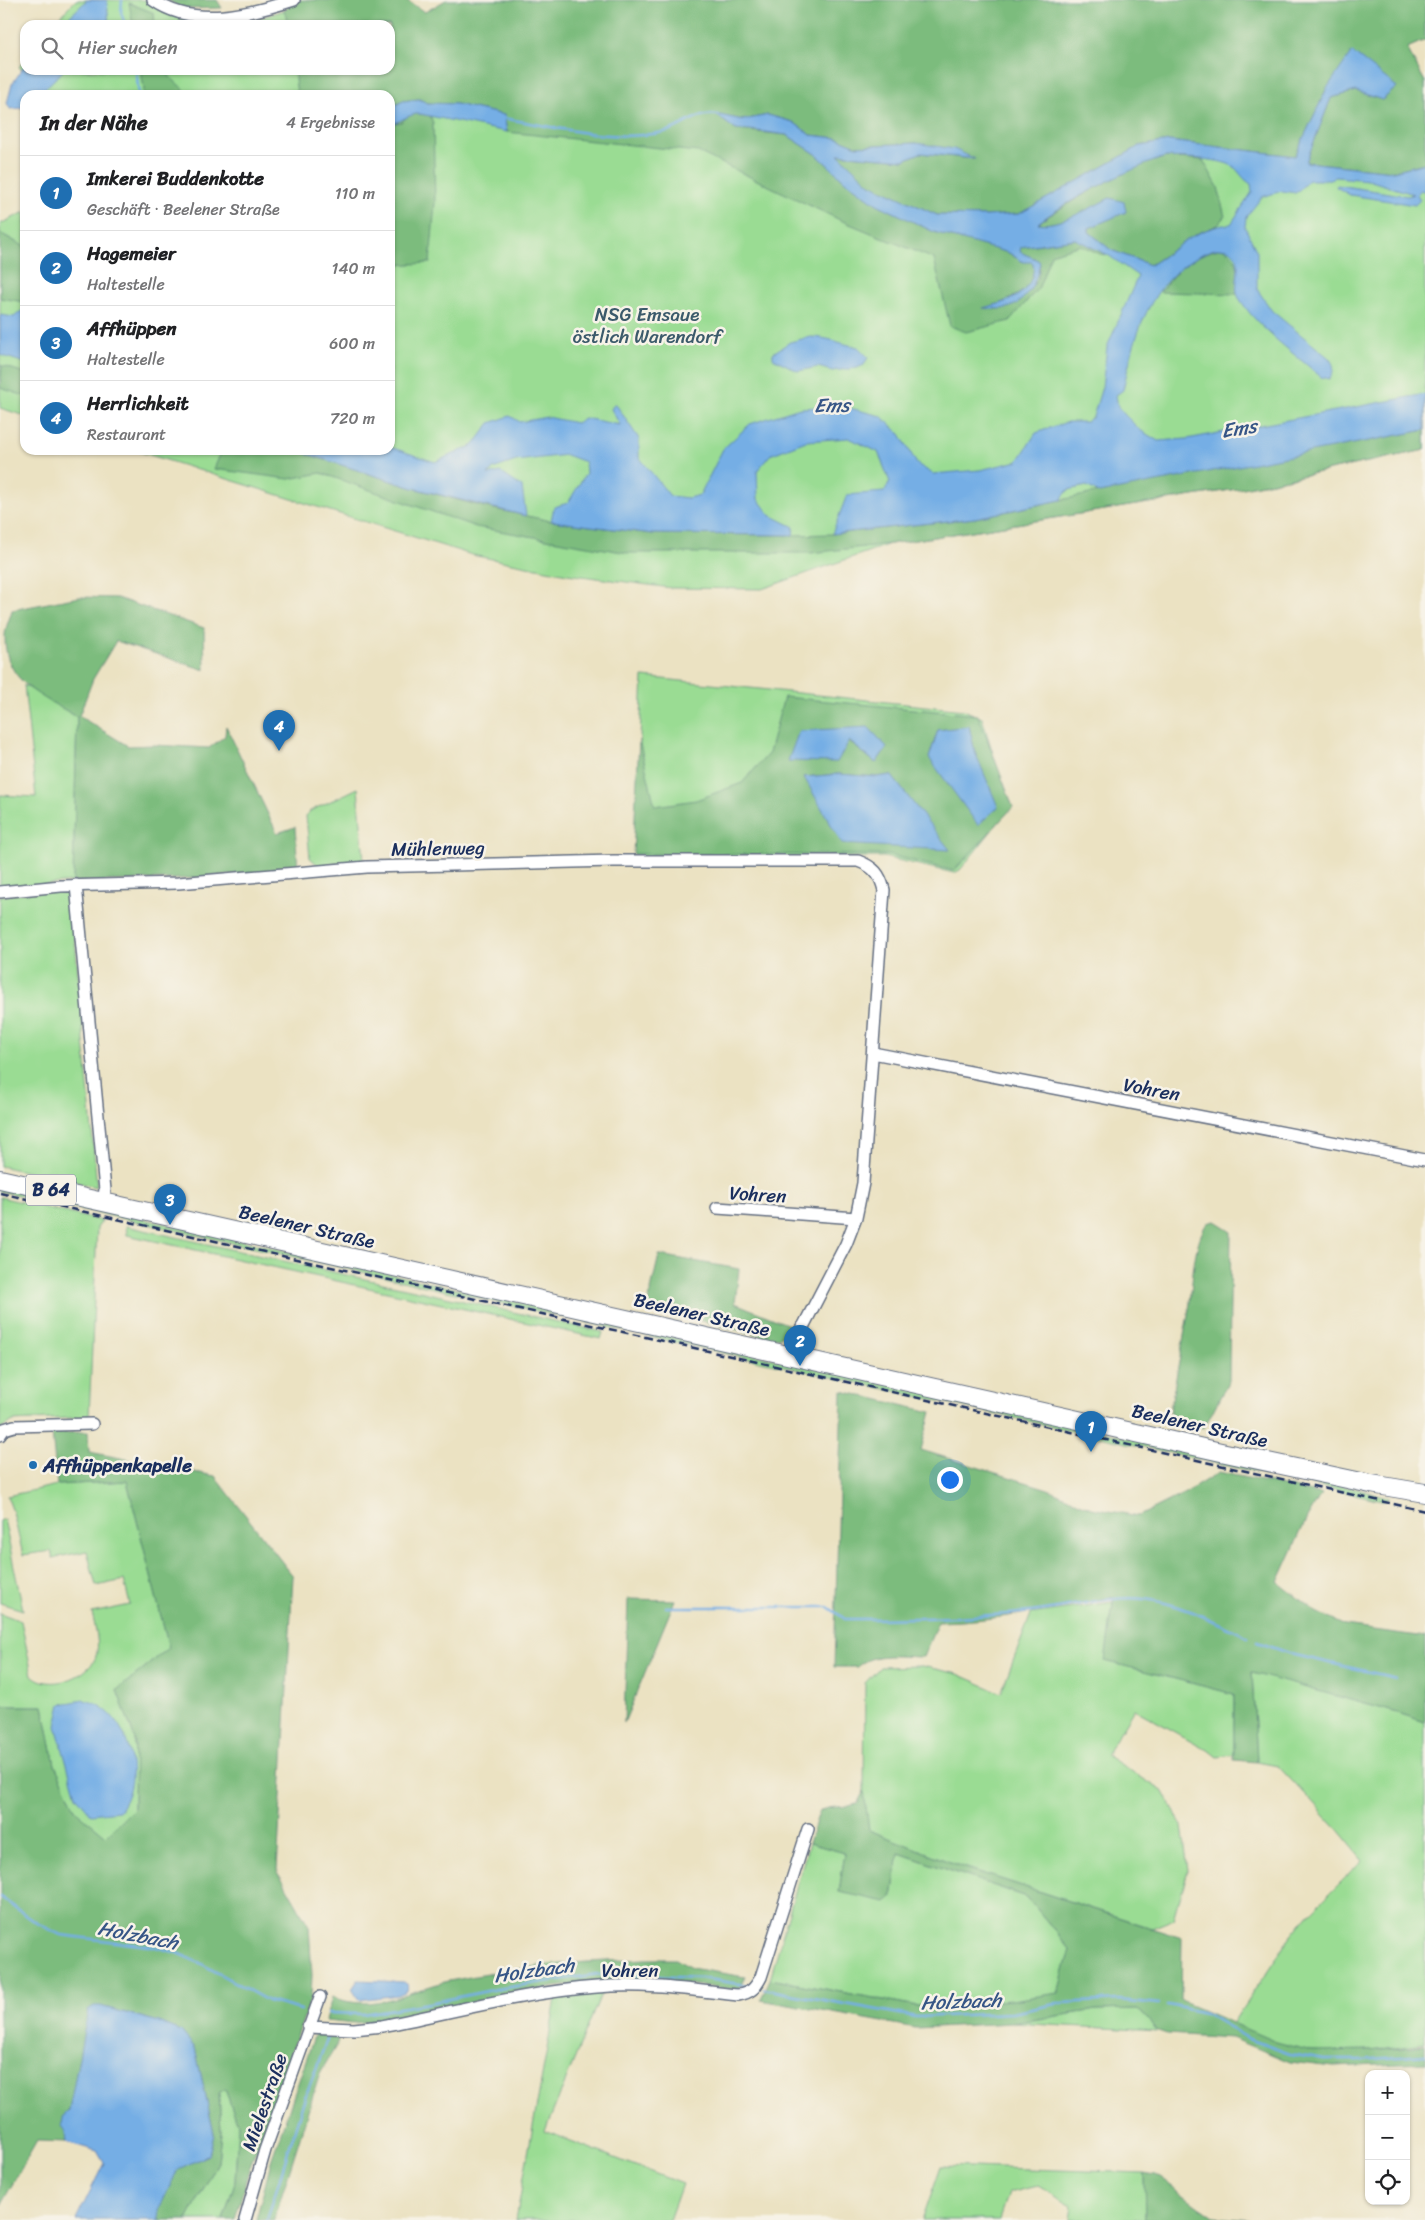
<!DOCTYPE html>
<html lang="de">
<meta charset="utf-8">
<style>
body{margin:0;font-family:Sriracha,sans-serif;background:#f2f2f2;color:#202124}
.controls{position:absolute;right:15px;bottom:15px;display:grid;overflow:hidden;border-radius:10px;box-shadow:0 1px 4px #0004}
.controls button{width:45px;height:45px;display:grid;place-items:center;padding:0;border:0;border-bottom:1px solid #e0e0e0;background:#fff;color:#202124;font:25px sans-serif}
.you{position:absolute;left:949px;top:1479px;width:18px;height:18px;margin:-12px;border:4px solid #fff;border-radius:50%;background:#1a73e8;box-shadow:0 0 0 8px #1a73e833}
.badge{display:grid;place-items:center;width:32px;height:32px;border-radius:50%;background:#1f6fb2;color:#fff;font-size:16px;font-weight:700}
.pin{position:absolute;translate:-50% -41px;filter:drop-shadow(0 1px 2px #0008)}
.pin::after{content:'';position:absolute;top:26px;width:18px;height:15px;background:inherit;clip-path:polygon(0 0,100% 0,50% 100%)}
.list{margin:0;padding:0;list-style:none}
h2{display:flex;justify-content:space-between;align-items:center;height:65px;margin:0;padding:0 20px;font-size:21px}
h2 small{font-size:16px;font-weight:400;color:#757577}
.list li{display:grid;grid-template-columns:32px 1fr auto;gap:15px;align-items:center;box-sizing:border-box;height:75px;padding:0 20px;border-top:1px solid #e0e0e0}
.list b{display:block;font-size:19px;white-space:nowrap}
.list p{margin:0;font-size:16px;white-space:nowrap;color:#757577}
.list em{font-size:16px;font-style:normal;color:#757577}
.icon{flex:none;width:28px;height:28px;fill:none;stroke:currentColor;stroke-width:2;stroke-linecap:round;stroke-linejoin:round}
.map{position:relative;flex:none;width:1425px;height:2220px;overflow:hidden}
.search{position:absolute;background:#fff;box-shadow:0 1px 4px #0004;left:20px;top:20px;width:375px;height:55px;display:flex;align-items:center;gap:12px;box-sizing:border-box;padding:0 18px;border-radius:15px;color:#757577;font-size:19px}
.panel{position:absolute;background:#fff;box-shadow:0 1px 4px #0004;left:20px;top:90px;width:375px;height:365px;border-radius:15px}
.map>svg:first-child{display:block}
.green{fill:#9adc93;stroke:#5a8678}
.forest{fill:#7bbc7d;stroke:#4b766e;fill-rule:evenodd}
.water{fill:#75aee5;stroke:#486ea2;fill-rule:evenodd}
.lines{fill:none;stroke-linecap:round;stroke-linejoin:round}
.stream{stroke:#75aee5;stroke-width:2.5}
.street-casing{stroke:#646e81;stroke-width:14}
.primary-casing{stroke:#646e81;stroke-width:20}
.street{stroke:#fff;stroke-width:11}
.primary{stroke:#fff;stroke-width:18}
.rail{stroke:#1b2f5e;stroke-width:2.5;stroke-dasharray:8 4;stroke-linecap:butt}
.poi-dot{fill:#1f6fb2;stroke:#f7f3e8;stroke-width:2}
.labels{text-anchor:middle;stroke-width:5;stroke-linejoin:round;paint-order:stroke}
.shield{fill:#f7f3e8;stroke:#5d6a87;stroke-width:1}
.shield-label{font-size:18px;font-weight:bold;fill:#1b2f5e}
.park-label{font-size:19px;fill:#3b5a6b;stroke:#f7f3e8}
.street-label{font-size:19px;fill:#1b2f5e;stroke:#f7f3e8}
.poi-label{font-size:19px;font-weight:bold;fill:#1b2f5e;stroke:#f7f3e8;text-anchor:start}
.water-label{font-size:20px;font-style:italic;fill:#365586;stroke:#f7f3e8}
</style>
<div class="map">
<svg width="1425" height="2220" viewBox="0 0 1425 2220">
<rect width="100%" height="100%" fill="#f7f3e8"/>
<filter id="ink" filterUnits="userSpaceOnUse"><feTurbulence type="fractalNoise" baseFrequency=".02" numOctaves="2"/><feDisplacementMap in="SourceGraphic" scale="10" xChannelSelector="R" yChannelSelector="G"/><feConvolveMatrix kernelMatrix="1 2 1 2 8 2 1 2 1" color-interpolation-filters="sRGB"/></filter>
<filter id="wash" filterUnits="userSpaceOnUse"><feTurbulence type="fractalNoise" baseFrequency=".0096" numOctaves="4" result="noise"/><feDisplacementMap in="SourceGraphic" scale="20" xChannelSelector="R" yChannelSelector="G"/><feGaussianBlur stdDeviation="1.12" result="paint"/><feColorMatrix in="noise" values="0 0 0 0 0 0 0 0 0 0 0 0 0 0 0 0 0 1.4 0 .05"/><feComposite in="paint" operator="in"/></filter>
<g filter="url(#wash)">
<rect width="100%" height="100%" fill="#ebe2c2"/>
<path class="green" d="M76,0H146L155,5L220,19L254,20L297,6L397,21L1425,0V40L1407,48L1425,82V450L1243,488L890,544L762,589L671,588L567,574L472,555L134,450H390V95H44L19,67L25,59V70H390V25H52Z
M25,212V247L0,233V224Z
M25,252V416L0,408V256Z
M643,677L964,710L982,718L1010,808L960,870L954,873L884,857L634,858Z
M24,685L77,717L73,882L0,889V795L36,797Z
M358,788L364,861L318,865L310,858L306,816L310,811Z
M62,889L71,894L97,1187L0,1166V896Z
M0,1187L1370,1492L1389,1498L1386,1501L0,1191Z
M0,1197L102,1221L97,1228L89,1417L13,1421L0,1429Z
M126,1226L603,1332L601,1339L127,1235Z
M127,1481L169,1648L117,1690L135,1739L134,1808L106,1836L76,1812L55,1765L43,1706H0V1613L21,1621L32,1675C48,1691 85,1679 95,1659C101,1645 95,1627 92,1613L130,1605L124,1580L96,1586L87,1551L53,1558L51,1551L23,1555L13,1512L7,1496L57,1485Z
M4,1519L23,1610L0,1603V1521Z
M1113,1602L1106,1661L1234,1694V1755L1217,1757L1208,1750L1134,1709L1106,1755L1164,1792L1182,1826L1188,1870L1174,1919L1152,1928L960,1866L868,1830L864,1791L865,1683L880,1667L922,1666L958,1674L1001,1693L1031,1614Z
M1252,1672L1398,1713L1425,1722V2043C1388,2048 1350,2054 1313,2051C1285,2049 1258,2034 1232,2024L1286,1943L1310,1913L1363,1860L1339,1831L1278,1766L1257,1762Z
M809,1843L845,1853L839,1892L892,1897L899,1853L1027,1897L1070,1949L1058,1994L1013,2000L917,2006L770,1979Z
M602,1992L545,2131L682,2184L669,2220H516L556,1999Z
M1138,2009L1158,2031L1012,2023L1096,2010Z
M225,2089L238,2124L235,2182L223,2220H187L218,2162L221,2132L219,2093Z
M941,2166L1144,2173L1145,2220H1070L1072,2206L1038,2186L1009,2193L1000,2220H922Z"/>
<path class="forest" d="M167,0H217L222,8L183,9Z
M294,0H406L425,12L446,0H1425V40L1407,48L1425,82V163L1393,171L1306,162L1331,98L1356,91L1382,100L1397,87L1327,88L1295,156L1169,141L1140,146L1019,214L986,216L937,215L870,184L837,154L904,160L920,153L973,159L916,143L857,146L837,138L811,135L793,122L768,115L743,120L716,115L736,130L787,135L816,154L845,181L877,204L934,232L997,249L1009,253L1016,258L1032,262C1045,288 1003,303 986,308H1008L1028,293L1038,278L1040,262C1033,256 1025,256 1019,251L1021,247L1075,239L1108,255L1100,254L1080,245L1051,254L1039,287L1010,321L966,332L950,326L934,259L840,220L698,152L507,132L504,115L456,104L427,103L419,99L403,101L390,108V95H297L294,70H390V25H289L284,11Z
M129,3L154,13L155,25H133Z
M141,70H168L169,76L190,95H143L144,89Z
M412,113L430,115L433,123L435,202L430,263L390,265V124L401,122Z
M1166,157L1203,160L1218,187L1225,217L1218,225L1198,233L1150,265L1111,250L1089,232V228L1125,212L1110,198C1092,207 1058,228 1038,223C1077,198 1121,170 1166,157Z
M0,233L25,247V302L0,298Z
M1222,248C1241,255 1239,276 1237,294L1160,292C1180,266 1189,257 1222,248Z
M0,365L25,373V396L0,388L2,367Z
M1425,430V450L1243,488L890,544L811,553H628L476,527L321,473L289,479L214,469L222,450H295L413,488L484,507L551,521L653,534L793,535L832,534L975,518L1152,481Z
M79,597L117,598L204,628L205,670L116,641L93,679L79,716L128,746L154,745L209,748L225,736L226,726L277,833L295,827L298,869L178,879L73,882L77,717C42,696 4,683 5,636C5,628 10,618 12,610Z
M784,697L978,715L1013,807L954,871L889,855L633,854L639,740L655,806L696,800L742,783L769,753ZM969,727L975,752L929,758L938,730ZM848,741L887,747L876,763ZM839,774L877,777L891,775L949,850L804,777Z
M1215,1221L1231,1231L1229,1380L1204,1428L1176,1423L1170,1414L1171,1404C1177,1373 1183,1341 1189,1309C1193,1284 1192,1246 1207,1223Z
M659,1255L739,1269L735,1303L794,1327L787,1334L773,1339L647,1307Z
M842,1391L931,1412L921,1450L1048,1489L1091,1508L1139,1516L1185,1493L1219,1472L1321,1494L1307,1518L1278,1582L1316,1612L1345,1626L1425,1637V1722L1398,1713L1252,1673L1257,1762L1234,1760V1694L1105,1661L1114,1597C1055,1608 998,1621 938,1622L923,1657C901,1657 874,1651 857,1667H834Z
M88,1432L89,1452L215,1476L293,1576L277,1870L309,1926L312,1975L311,1998L250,2166L235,2220H223L235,2182L238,2124L225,2089L219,2093L221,2132L218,2162L187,2220H160L159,2209L178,2168L209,2155L214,2134L195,2048L181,2031L159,2022L100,2006L79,2064L69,2111L64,2115L66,2142L37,2141L0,2206V1706H43L55,1765L76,1811L106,1836L134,1808L135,1739L117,1690L169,1648L127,1481L57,1485L52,1433Z
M628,1599L675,1600L624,1723Z
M864,1791L869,1830L960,1866L1182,1938L1181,2001L1276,2042L1312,2051L1370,2050L1425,2045V2063L1333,2067L1290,2062L1232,2038L1167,2034L1158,2031L1138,2009L1096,2010L1012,2023L916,2028L761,2000L770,1979L917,2006L1013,2000L1058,1993L1070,1949L1027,1897L899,1853L892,1897L886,1902L839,1892L845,1853L809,1843L819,1812C828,1805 846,1808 857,1804Z
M645,1959H676L691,1968L745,1977L738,1990L650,1980L598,1982L555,1987L381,2020L354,2023L326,2020L332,1997C376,2014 408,1990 449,1981C479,1975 510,1970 539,1966C574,1962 610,1961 645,1959Z
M316,2031L335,2032L339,2041L320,2073L274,2220H256L271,2161Z
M1144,2173L1156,2175L1214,2217L1249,2220H1145Z"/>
<path class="water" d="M87,0H107L109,25H61Z
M1352,52L1397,87L1382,100L1356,91L1331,98L1306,162L1393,171L1425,163V192L1421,190L1417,194L1420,200L1415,205L1350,195L1336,187L1337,185L1408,196L1413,194L1368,180L1336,177L1326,180H1309L1296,193L1282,191L1262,197L1246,217L1245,227L1257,252V289L1272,311L1329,358C1335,366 1335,370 1329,379L1321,377C1294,353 1258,329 1239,298C1231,285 1246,262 1231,251C1223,245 1210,250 1202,254C1148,282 1135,335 1123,390L1116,395L1118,407L1125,415L1140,430L1158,441L1187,439L1425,394V430L1099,493L1087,486L1068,490L1061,500L975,518L832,534L847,495L884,492L890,482L878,452L849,438L806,441L770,455L757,471L758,499L770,515L794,527L793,535L653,534L551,521L554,507L568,503L586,473L585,462L566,455L516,461L493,469L488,475L500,472L522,487L526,516L413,488L295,450H390V447L435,462L474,445L490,423L510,416L520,422L547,417L576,423L584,418L620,425L611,409L615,403L639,439V457L670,496L688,498L700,495L723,449L750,424L800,408L842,406L881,416L900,434L917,464L933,474L980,470L1018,461L1036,433L1067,422H1086L1093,417L1102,387L1107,347L1138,276L1108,255L1075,239L1026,246L1021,247L1020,251C1025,256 1033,256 1040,262C1037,280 1027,303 1007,308C1000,310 990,308 983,308C1004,303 1028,297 1033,273C1034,268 1034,267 1032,262H1023L1009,253L934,232L877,204L845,181L816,154L787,135L750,130H736L715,114L743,120L768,115L793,122L811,135L837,138L857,146L916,143L954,149L975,159L920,153L904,160L838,154L870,184L937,215L986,216L1019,214L1140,146L1169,141L1295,156L1327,88ZM1166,157C1181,158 1225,158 1235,168C1241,174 1243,179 1251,184L1252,192L1231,224C1194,228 1180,247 1150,265L1111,250L1089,232V228L1126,212L1124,202L1110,198C1093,206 1057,228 1038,223C1068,200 1130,168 1166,157Z
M25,65V70H64L38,95H25L24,108L10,109L7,103L12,84Z
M419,99L427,103L456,104L504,115L507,132L420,114C410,113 401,122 390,124V108L403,101Z
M25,308V363L0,355V315L14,317Z
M810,337C828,337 841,344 858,347L868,357L864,365L857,368L832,371L818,367L798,371L773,358V353L790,342Z
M969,726L975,752L998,807L978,825L929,758L938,730Z
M868,727L887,747L876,763L849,741L837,762L788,761L799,731Z
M839,774L877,777L891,775L950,850L842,844L804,777Z
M84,1700C129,1709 145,1777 119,1811L91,1814L76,1796L56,1726L61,1704Z
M358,1980L404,1982L408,1985L407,1991L398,1995L359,2000L352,1989Z
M94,2006H100L159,2022L181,2031L195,2048L214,2134L209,2155L178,2169L159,2209L160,2220H76L104,2163L97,2151L66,2142L65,2131L61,2126L64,2115L69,2111L88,2010Z"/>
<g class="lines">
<path class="stream" d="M122,0L121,12L125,25
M136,70L139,95
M503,118C554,127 612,143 664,132C682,128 697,111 718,115
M666,1607H828L845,1619C907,1619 969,1618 1031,1612C1068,1608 1108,1595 1145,1599C1182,1604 1214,1621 1248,1637
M1257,1642L1295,1655L1396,1678
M0,1897L37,1923L61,1935L156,1947L177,1953L200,1963L268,2001L301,2010
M764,1989L916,2017L1012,2013L1061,2003L1119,2000L1159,2004
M1168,2005L1205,2013L1249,2039L1290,2054L1324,2060H1360L1425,2055
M328,2013L363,2014L429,2003L497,1989L598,1974L701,1978L746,1985
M267,2220L303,2103L329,2034"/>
</g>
</g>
<g filter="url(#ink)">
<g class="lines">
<defs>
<path id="street" d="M153,0C194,29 250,14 294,0
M76,885L105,1190L103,1202
M0,892L61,886L178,883L367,867L614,861H858C874,867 880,874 884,890L863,1183L856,1218L846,1244L804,1325L792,1342L789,1355
M873,1053L1425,1160
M717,1208L856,1218
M0,1435L4,1429L14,1426L92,1424
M308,2027L354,2029L382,2026C453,2012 525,1992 597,1987C644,1983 691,1990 738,1995C750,1993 755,1989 761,1977L808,1829
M245,2220L265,2150L320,1997"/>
<path id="primary" d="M0,1179L1221,1452L1371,1484L1425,1493"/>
</defs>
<use href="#street" class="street-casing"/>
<use href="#primary" class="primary-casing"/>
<use href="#street" class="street"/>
<use href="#primary" class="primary"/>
<path class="rail" d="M0,1193L1425,1511"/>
</g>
</g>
<circle class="poi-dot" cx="33" cy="1465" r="5"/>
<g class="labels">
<rect class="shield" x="26" y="1174.5" width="50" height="31" rx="4"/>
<g class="shield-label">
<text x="51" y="1196">B 64</text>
</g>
<g class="park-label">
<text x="647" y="321">NSG Emsaue<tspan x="647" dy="22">östlich Warendorf</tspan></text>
</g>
<g class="street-label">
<text transform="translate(438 848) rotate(-1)" y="7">Mühlenweg</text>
<text transform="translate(1152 1089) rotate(11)" y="7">Vohren</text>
<text transform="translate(758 1194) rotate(4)" y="7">Vohren</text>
<text transform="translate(307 1226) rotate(13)" y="7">Beelener Straße</text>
<text transform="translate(702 1314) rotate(13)" y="7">Beelener Straße</text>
<text transform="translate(1200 1425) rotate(13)" y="7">Beelener Straße</text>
<text x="630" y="1977">Vohren</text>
<text transform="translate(264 2102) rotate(-71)" y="7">Mielestraße</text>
</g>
<g class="poi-label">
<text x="43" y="1472">Affhüppenkapelle</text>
</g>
<g class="water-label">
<text transform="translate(832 405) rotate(-1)" y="7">Ems</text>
<text transform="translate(1239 428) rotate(-9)" y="7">Ems</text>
<text transform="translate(138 1935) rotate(11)" y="7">Holzbach</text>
<text transform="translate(534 1970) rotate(-8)" y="7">Holzbach</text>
<text transform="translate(961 2001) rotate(-2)" y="7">Holzbach</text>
</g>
</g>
</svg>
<div class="controls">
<button>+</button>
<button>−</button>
<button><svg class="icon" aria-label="locate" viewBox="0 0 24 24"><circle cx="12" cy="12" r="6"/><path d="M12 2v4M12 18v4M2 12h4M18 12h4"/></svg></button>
</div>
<div class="you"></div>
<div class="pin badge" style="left:1091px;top:1452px">1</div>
<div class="pin badge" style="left:800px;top:1366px">2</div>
<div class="pin badge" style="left:170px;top:1225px">3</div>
<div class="pin badge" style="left:279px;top:751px">4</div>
<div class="search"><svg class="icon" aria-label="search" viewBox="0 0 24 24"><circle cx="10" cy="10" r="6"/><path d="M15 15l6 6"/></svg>Hier suchen</div>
<section class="panel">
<h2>In der Nähe<small>4 Ergebnisse</small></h2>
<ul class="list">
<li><span class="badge">1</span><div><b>Imkerei Buddenkotte</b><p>Geschäft · Beelener Straße</p></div><em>110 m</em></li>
<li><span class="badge">2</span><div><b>Hagemeier</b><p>Haltestelle</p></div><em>140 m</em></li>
<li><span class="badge">3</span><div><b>Affhüppen</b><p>Haltestelle</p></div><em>600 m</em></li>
<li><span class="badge">4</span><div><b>Herrlichkeit</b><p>Restaurant</p></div><em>720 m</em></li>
</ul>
</section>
</div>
